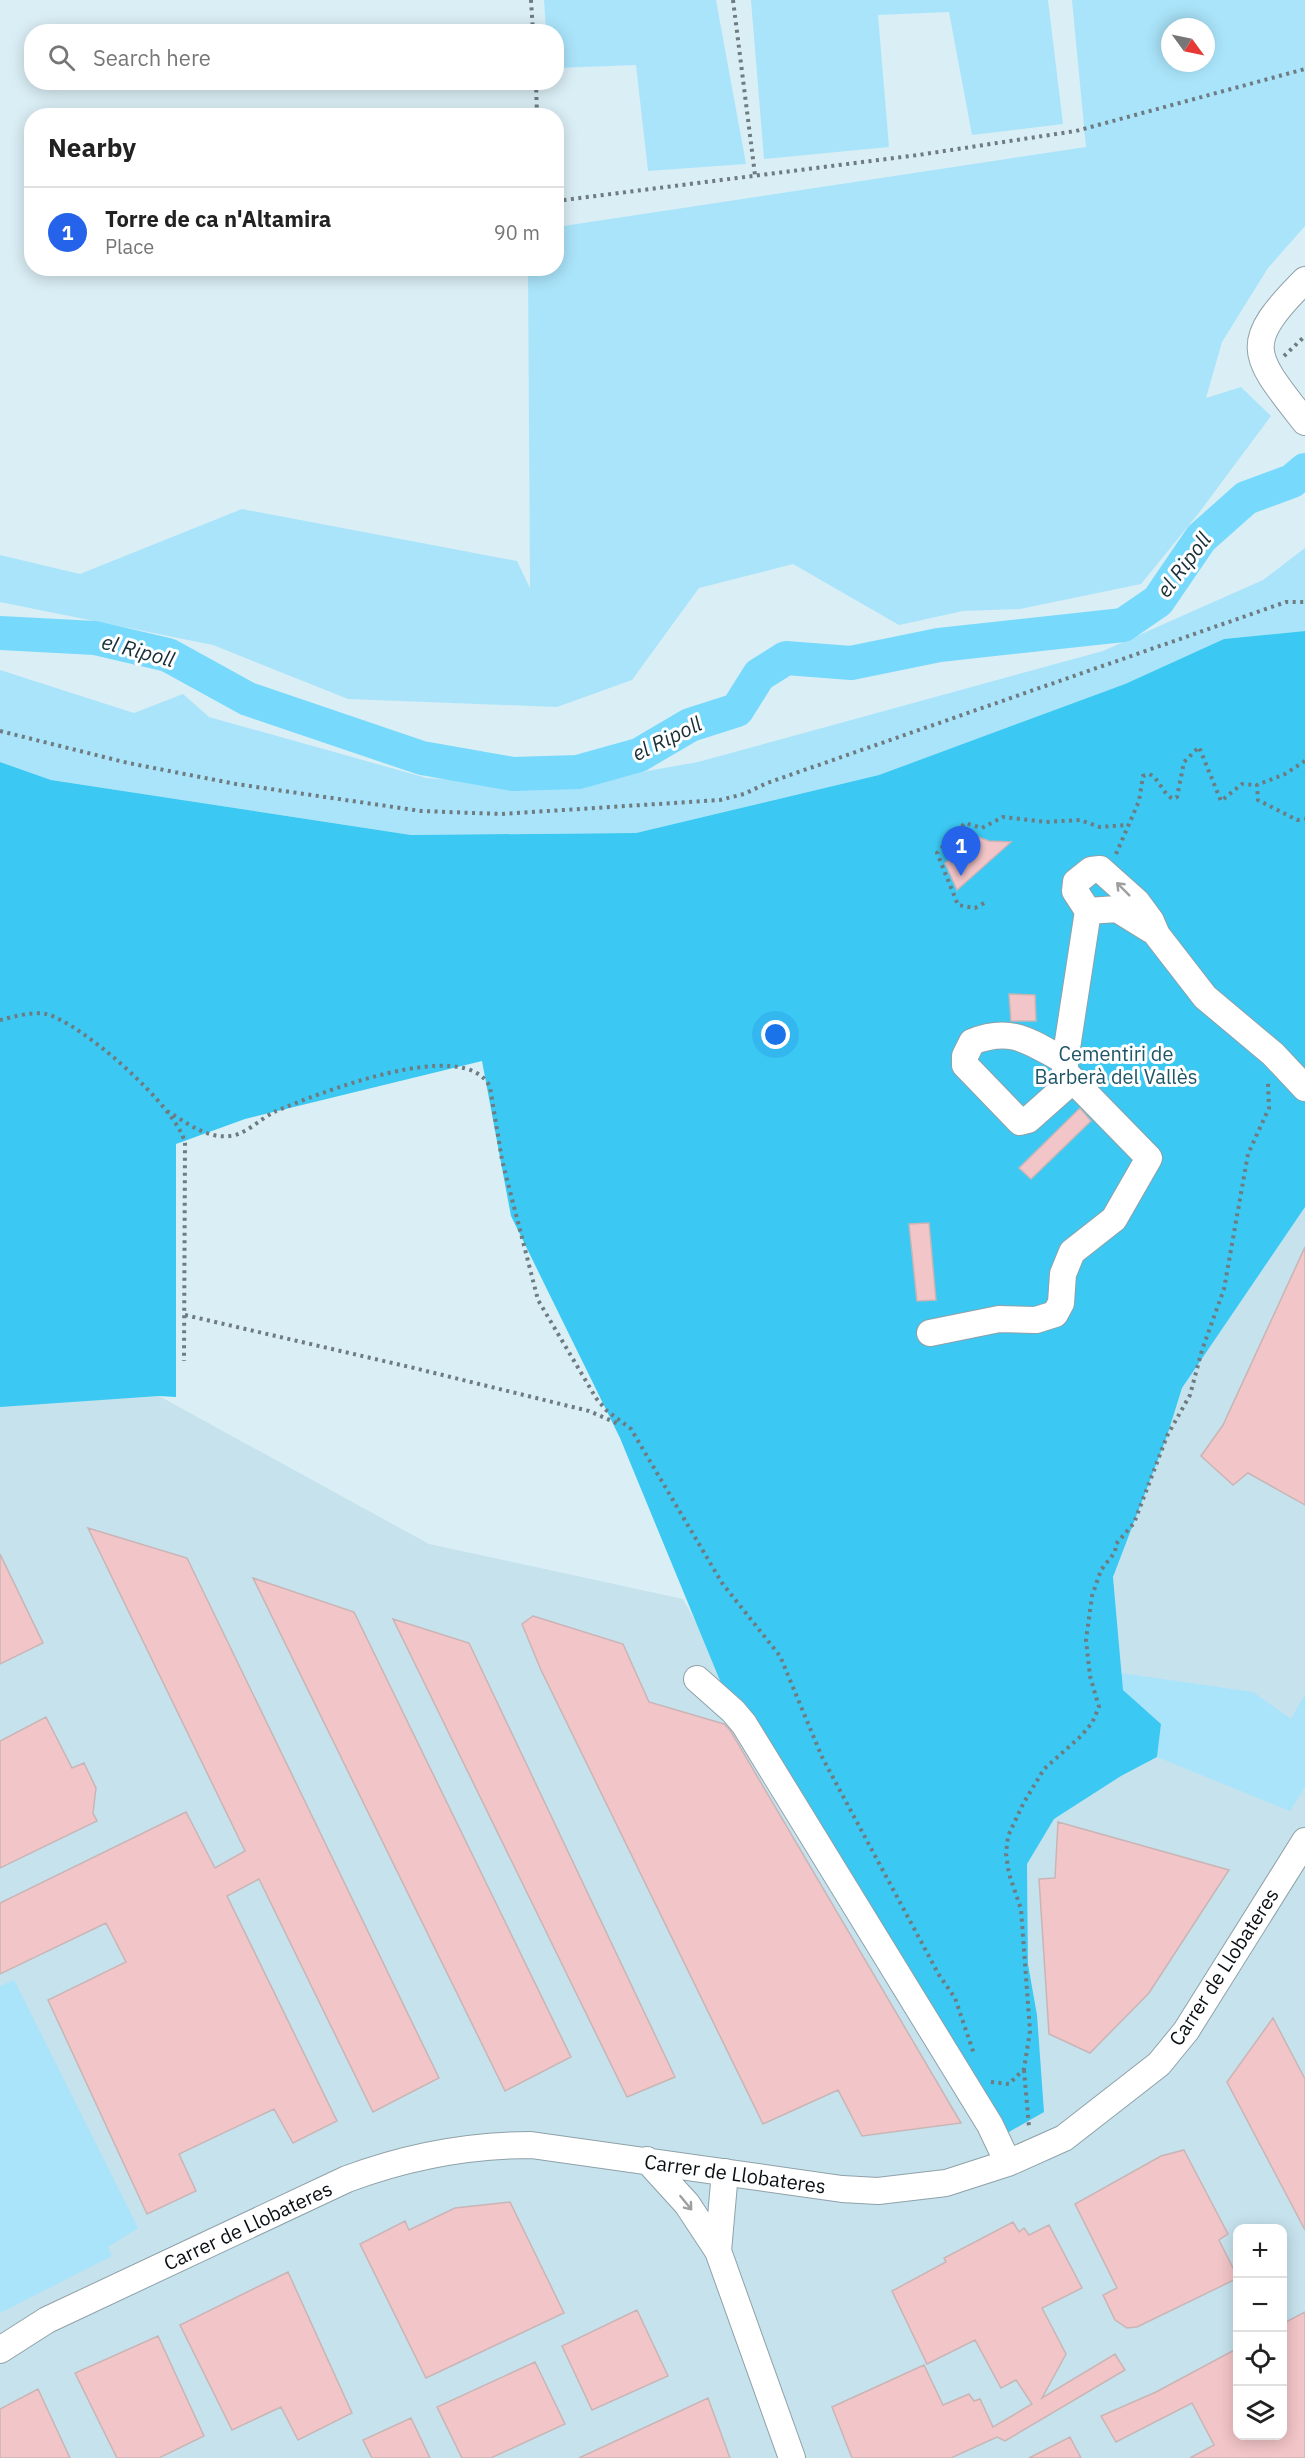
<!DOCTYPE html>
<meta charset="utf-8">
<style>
body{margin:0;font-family:"IBM Plex Sans",sans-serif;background:#f6f6f6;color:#222}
.controls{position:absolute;right:18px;bottom:18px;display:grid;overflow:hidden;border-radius:12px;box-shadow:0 3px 15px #0003}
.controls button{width:54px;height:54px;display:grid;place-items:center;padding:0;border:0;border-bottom:2px solid #e0e0e0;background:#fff;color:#222;font:30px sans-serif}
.compass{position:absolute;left:1161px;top:18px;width:54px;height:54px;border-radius:50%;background:#fff;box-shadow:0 3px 15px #0003;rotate:123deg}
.you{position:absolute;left:776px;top:1035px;width:21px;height:21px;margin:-15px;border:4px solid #fff;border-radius:50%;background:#1a73e8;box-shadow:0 0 0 9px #1a73e833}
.badge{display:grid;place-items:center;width:39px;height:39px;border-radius:50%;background:#2563eb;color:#fff;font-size:20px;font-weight:700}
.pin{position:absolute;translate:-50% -50px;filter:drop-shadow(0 2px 3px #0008)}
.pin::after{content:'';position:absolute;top:32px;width:21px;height:18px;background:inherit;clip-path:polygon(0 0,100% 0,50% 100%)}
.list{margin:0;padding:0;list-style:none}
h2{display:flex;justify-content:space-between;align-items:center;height:78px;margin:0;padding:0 24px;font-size:26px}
h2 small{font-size:20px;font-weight:400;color:#767676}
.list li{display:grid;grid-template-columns:39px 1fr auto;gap:18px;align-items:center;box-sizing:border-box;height:90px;padding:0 24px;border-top:2px solid #e0e0e0}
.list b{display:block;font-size:22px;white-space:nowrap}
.list p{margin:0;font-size:20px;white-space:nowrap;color:#767676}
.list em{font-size:20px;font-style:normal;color:#767676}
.icon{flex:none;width:33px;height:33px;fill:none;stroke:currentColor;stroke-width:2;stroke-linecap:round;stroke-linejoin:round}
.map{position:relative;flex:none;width:1305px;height:2458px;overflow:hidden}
.search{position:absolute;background:#fff;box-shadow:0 3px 15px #0003;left:24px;top:24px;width:540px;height:66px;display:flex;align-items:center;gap:15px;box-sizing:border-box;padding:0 21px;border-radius:24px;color:#767676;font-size:22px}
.panel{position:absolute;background:#fff;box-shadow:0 3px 15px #0003;left:24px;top:108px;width:540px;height:168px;border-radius:24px}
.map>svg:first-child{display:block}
.built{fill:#c6e2ed;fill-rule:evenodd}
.green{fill:#aae4fa;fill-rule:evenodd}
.forest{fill:#3bc8f2}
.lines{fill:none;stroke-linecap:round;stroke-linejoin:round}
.river{stroke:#77d9fb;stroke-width:34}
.building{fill:#f2c5c8;stroke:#c9b5b6;stroke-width:1.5}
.minor-casing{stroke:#8fa1a8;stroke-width:28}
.path{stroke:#6e7b80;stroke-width:4;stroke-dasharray:3 4.5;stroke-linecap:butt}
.minor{stroke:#fff;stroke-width:26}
.oneway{stroke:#9d9fa0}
.labels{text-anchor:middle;stroke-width:6;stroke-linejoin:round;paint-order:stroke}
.park-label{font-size:20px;fill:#1e5567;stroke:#fff}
.street-label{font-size:20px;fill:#090f12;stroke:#fff}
.water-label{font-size:21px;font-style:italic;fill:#182e36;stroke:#fff}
</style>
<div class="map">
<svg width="1305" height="2458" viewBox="0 0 1305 2458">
<rect width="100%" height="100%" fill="#daeef5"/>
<path class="built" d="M1305,1207V2458H0V1405L159,1396L429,1544L683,1599L989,2144L1037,2015L1028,1964L1027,1864L1054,1819L1121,1776L1157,1757L1161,1724L1123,1690L1113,1577L1167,1436L1182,1388ZM1238,2228H1282V2436H1238Z"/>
<path class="green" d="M544,0H716L746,164L648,171L636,65L557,68L556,32L546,31Z
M751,0H1048L1063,124L972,135L949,12L878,15L889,147L764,159Z
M1072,0H1305V226L1268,268L1222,342L1206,398L1241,387L1271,416L1198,514L1141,584L1020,609L963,611L899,625L793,564L699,588L632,680L557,707L348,699L213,645L0,602V555L80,574L242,509L517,561L530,588L528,269L556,268L557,227L1086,147ZM1170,27H1206V63H1170Z
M1305,548V631L1224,639L1125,684L879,775L636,833L411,835L51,780L0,762V670L134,713L183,694L209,717L427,778L557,787L698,762L1103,651L1263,580Z
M1121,1673L1253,1692L1291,1719L1305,1694V1787L1290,1811L1157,1757L1161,1724L1123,1690Z
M14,1980L138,2228L108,2247L112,2256L0,2313V1986Z"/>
<path class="forest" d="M1305,631V1207L1182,1388L1167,1436L1113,1577L1123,1690L1161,1724L1157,1757L1121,1776L1054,1819L1027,1864L1028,1964L1037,2015L1044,2112L988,2144L721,1683L620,1438L511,1216L482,1061L245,1119L176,1144V1397L159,1396L0,1407V762L51,780L411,835L636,833L879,775L1125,684L1224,639Z"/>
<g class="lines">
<path class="river" d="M0,633L95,638L168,655L248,699L422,758L513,774L578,772L639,755L690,725L737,710L759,675L786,658L851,663L939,645L1123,625L1158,601L1201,538L1246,498L1292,481L1305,470"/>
</g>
<path class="building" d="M978,837L989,841L1011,842L957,890L945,863Z
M1009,994L1035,995L1036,1021H1011Z
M1080,1108L1091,1121L1031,1179L1019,1168Z
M929,1223L936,1300L917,1301L909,1224Z
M1305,1247V1505L1248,1473L1233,1485L1201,1456L1223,1425Z
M88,1528L187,1558L439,2078L373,2112L259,1879L227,1896L337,2121L293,2143L274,2109L179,2154L196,2191L147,2214L48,2000L126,1962L106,1923L0,1974V1903L186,1812L215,1868L245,1851Z
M0,1554L43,1643L0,1664Z
M253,1578L354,1612L571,2057L505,2091Z
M533,1616L623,1644L649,1702L724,1724L730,1730L961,2123L862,2136L838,2090L763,2124L541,1670L522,1624Z
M393,1619L469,1643L675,2077L627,2097Z
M46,1717L72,1768L84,1763L96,1788L93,1813L97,1821L0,1868V1741Z
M1058,1822L1229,1870L1149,1993L1090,2053L1049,2034L1039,1879L1055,1878Z
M1273,2018L1305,2079V2230L1227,2082Z
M1184,2150L1228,2234L1219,2240L1238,2278L1137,2327L1127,2328L1115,2320L1103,2295L1117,2288L1075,2204L1161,2156Z
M510,2202L564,2313L426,2378L360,2244L405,2221L409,2230L455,2208Z
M1013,2222L1019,2232L1024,2228L1029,2235L1049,2225L1082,2288L1042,2308L1066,2354L1042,2398L1115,2354L1125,2370L1005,2441L997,2437L951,2458H852L832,2407L924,2365L943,2405L969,2394L974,2401L980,2399L993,2427L1032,2404L1016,2380L1001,2388L975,2340L927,2364L892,2291L946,2262L944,2258Z
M288,2272L352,2413L298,2440L281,2407L232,2430L180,2325Z
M637,2310L668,2376L592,2410L562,2346Z
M1305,2312V2458H1190L1214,2445L1192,2403L1116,2442L1101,2416L1156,2392L1238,2348V2436H1282V2324Z
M158,2336L204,2436L159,2458H117L75,2373Z
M535,2362L565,2424L491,2458H462L437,2407Z
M38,2389L70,2458H0V2409Z
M708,2398L730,2458H579Z
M411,2418L430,2458H372L363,2440Z
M1070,2437L1081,2458H1029Z"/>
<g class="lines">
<defs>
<path id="minor" d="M1305,280C1240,345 1252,354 1305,422
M1088,911L1075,891L1076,882L1091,870L1100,869L1137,902L1151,921L1157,935L1205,997L1273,1054L1305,1088
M1088,911L1117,909L1151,930
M1065,1061C1030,1042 1012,1026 972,1042L965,1056V1065L1020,1122L1028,1120L1073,1080
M930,1333L999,1319L1036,1320L1055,1314L1061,1303L1063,1274L1072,1252L1114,1219L1149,1158L1065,1072V1061L1088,911
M697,1679L733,1711L744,1724L990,2125L1008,2163
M647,2160L687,2204L718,2251
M725,2172L718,2251L792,2458
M0,2350L47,2320L347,2179C406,2157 468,2145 531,2145L842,2189L878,2191L946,2183L1008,2163L1064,2138L1159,2064L1186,2031L1305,1841"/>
</defs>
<use href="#minor" class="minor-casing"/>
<path class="path" d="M531,0L533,32
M733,0L755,175
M536,82L537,116
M556,201L918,155L1076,131L1305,69
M1284,356L1305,336
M0,731L128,763L236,784L421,811L501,814L720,800L744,794L767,783L1286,602H1305
M1305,761L1285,774L1257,785L1258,800L1297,820L1305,819
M1116,854L1139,801L1143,776L1149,774C1159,778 1162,793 1173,799L1177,797L1184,762L1199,747L1221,801L1242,784L1257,785
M984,903L975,908L958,905L937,853L965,823L982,828L1003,817L1046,822L1080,820L1100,827L1128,825
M0,1020C13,1017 32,1011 46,1014C82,1023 177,1107 185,1143L184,1361
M167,1111C186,1122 206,1139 230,1136C245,1135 260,1119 274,1112C314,1095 465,1034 490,1087L502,1160L538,1300L596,1398L606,1410L631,1429L722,1583L780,1656L822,1757L939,1975L955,1998L974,2054
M185,1315L414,1368L589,1411L621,1425
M1024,2070L1029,2127
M991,2082L1009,2084L1024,2069L1030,2031L1021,1909L1009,1874L1006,1854L1008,1836L1023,1804L1044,1769L1081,1736L1092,1723L1099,1707L1090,1676L1086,1640L1092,1596L1101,1570L1115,1552L1116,1544L1134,1523L1167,1436L1190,1395L1202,1350L1224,1289L1248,1154L1269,1108L1268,1082"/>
<use href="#minor" class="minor"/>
</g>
<defs><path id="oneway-shaft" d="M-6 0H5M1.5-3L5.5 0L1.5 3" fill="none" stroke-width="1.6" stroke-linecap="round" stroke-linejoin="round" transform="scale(1.5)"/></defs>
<g class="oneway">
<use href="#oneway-shaft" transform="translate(1123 889) rotate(-135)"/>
<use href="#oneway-shaft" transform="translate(686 2203) rotate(51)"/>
</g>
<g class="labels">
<g class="park-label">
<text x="1116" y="1061">Cementiri de<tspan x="1116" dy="23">Barberà del Vallès</tspan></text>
</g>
<g class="street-label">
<text transform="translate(1224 1967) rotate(-57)" y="7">Carrer de Llobateres</text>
<text transform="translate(735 2174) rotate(8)" y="7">Carrer de Llobateres</text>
<text transform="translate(248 2226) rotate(-25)" y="7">Carrer de Llobateres</text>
</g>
<g class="water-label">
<text transform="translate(1184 565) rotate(-53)" y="7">el Ripoll</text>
<text transform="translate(138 651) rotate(15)" y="7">el Ripoll</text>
<text transform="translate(667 739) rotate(-26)" y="7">el Ripoll</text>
</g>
</g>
</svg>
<div class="controls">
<button>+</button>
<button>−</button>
<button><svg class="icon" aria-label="locate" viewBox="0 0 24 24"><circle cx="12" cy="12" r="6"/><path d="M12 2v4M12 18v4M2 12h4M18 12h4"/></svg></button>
<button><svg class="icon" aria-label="layers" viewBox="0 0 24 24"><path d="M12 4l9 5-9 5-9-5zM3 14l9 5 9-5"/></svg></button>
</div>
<svg class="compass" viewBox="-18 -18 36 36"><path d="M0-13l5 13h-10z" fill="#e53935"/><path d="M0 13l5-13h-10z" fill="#767676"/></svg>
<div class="you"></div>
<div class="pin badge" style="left:961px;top:876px">1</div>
<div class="search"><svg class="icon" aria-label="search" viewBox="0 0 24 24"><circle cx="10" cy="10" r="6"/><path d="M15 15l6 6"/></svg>Search here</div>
<section class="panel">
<h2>Nearby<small></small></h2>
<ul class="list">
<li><span class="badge">1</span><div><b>Torre de ca n'Altamira</b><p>Place</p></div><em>90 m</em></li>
</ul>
</section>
</div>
